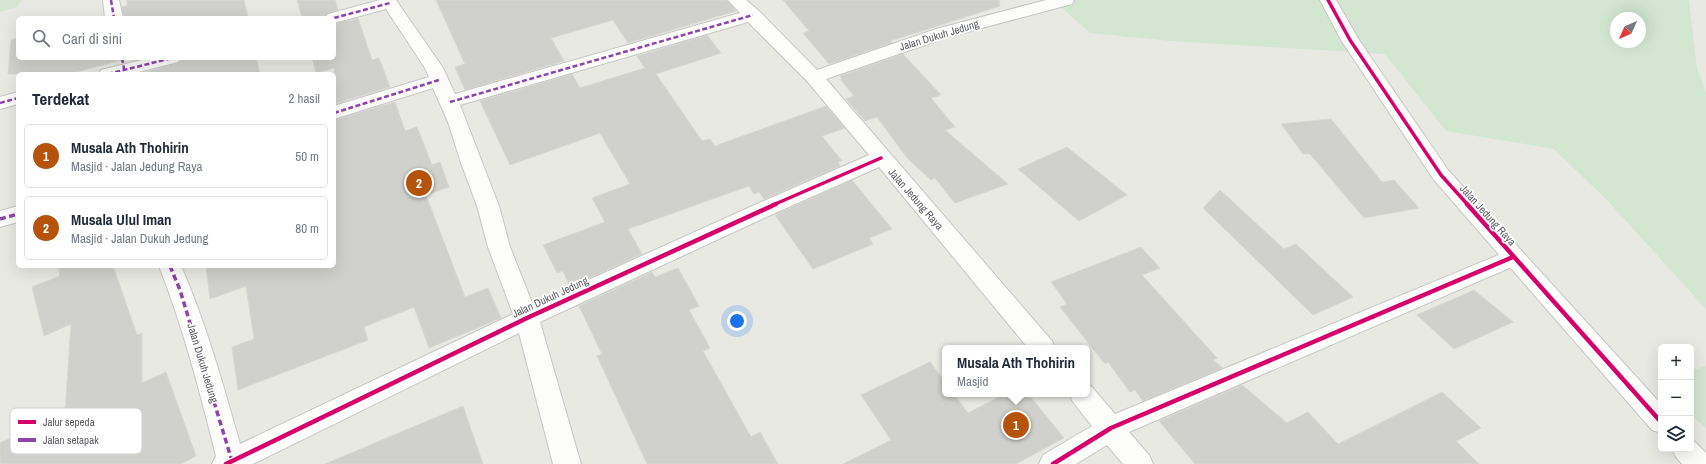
<!DOCTYPE html>
<html lang="id">
<meta charset="utf-8">
<style>
body{margin:0;font-family:"Archivo Narrow",sans-serif;background:#f2f2f3;color:#1f2937}
.controls{position:absolute;right:12px;bottom:12px;display:grid;overflow:hidden;border-radius:6px;box-shadow:0 4px 16px #0002}
.controls button{width:36px;height:36px;display:grid;place-items:center;padding:0;border:0;border-bottom:1px solid #e0e1e3;background:#fff;color:#1f2937;font:20px sans-serif}
.compass{position:absolute;left:1610px;top:12px;width:36px;height:36px;border-radius:50%;background:#fff;box-shadow:0 4px 16px #0002;rotate:225deg}
.you{position:absolute;left:737px;top:321px;width:14px;height:14px;margin:-10px;border:3px solid #fff;border-radius:50%;background:#1a73e8;box-shadow:0 0 0 6px #1a73e833}
.badge{display:grid;place-items:center;width:26px;height:26px;border-radius:50%;background:#b45309;color:#fff;font-size:13px;font-weight:700}
.pin{position:absolute;translate:-50% -50%;border:2px solid #fff;box-shadow:0 1px 4px #0006}
.popup{position:absolute;left:942px;top:345px;width:148px;height:52px;box-sizing:border-box;display:grid;place-content:center;border-radius:6px;background:#fff;filter:drop-shadow(0 1px 3px #0005);font-size:13px;white-space:nowrap;color:#747a83}
.popup b{font-size:15px;color:#1f2937}
.popup::after{content:'';position:absolute;left:50%;top:100%;margin-left:-8px;border:8px solid transparent;border-top-color:#fff}
.list{margin:0;padding:0;list-style:none}
h2{display:flex;justify-content:space-between;align-items:center;height:52px;margin:0;padding:0 16px;font-size:17px}
h2 small{font-size:13px;font-weight:400;color:#747a83}
.list li{display:grid;grid-template-columns:26px 1fr auto;gap:12px;align-items:center;box-sizing:border-box;height:64px;margin:0 8px 8px;padding:0 8px;border:1px solid #e0e1e3;border-radius:6px}
.list b{display:block;font-size:15px;white-space:nowrap}
.list p{margin:0;font-size:13px;white-space:nowrap;color:#747a83}
.list em{font-size:13px;font-style:normal;color:#747a83}
.icon{flex:none;width:22px;height:22px;fill:none;stroke:currentColor;stroke-width:2;stroke-linecap:round;stroke-linejoin:round}
.map{position:relative;flex:none;width:1706px;height:464px;overflow:hidden}
.search{position:absolute;background:#fff;box-shadow:0 4px 16px #0002;left:16px;top:16px;width:320px;height:44px;display:flex;align-items:center;gap:10px;box-sizing:border-box;padding:0 14px;border-radius:6px;color:#747a83;font-size:15px}
.panel{position:absolute;background:#fff;box-shadow:0 4px 16px #0002;left:16px;top:72px;width:320px;height:196px;border-radius:6px}
.map>svg:first-child{display:block}
.green{fill:#d2e6d2;fill-rule:evenodd}
.building{fill:#d0d0cd;stroke:#d8d8d3}
.lines{fill:none;stroke-linecap:round;stroke-linejoin:round}
.minor-casing{stroke:#c6c6c4;stroke-width:2}
.tertiary-casing{stroke:#c6c6c4;stroke-width:2}
.minor{fill:#fcfcfb;fill-rule:evenodd}
.tertiary{fill:#fcfcfb;fill-rule:evenodd}
.quiet-far1{stroke:#8e44ad;stroke-width:2.5;stroke-dasharray:5 2.5;stroke-linecap:butt}
.quiet{stroke:#8e44ad;stroke-width:3.5;stroke-dasharray:6 3.5;stroke-linecap:butt}
.cycleway-far1-casing{stroke:#fff;stroke-width:5.5}
.cycleway-casing{stroke:#fff;stroke-width:7}
.cycleway-far1{stroke:#d6006c;stroke-width:3.5}
.cycleway{stroke:#d6006c;stroke-width:4.5}
.labels{text-anchor:middle;stroke-width:3.5;stroke-linejoin:round;paint-order:stroke}
.street-label{font-size:11px;fill:#5a5c61;stroke:#fff}
.key{fill:#fff;stroke:#ceced0;stroke-width:1}
.key-label{font-size:11px;fill:#5a5c61}
</style>
<div class="map">
<svg width="1706" height="464" viewBox="0 0 1706 464">
<rect width="100%" height="100%" fill="#e9e9e4"/>
<path class="green" d="M0,0H22L17,7L0,12Z
M1053,0H1689L1697,68L1706,93V309L1606,199L1554,149L1446,131L1385,54L1171,41L1090,33ZM1616,18H1640V42H1616Z
M1706,366V428L1691,415V371Z"/>
<path class="building" d="M127,0H244L248,18H124L122,7L127,6Z
M297,0H335L338,10L328,13L324,18H302Z
M436,0H727L736,11L628,43L613,20L551,38L564,61L465,90L455,67L465,64Z
M783,0H999L1000,6L890,41L892,43L829,64L803,33L809,31Z
M358,18L372,60L379,58L390,87L334,104V68L316,73L312,58H334V24Z
M707,35L721,53L656,74L702,141L710,139L715,146L826,106L845,128L822,136L842,161L838,162L840,166L764,199L759,192L754,194L749,186L628,229L642,254L570,287L563,271L557,273L543,245L605,222L592,198L630,184L600,133L510,165L480,101L572,74L580,88L645,68L637,56Z
M18,38V58H129L69,74H8L11,40Z
M903,54L941,95L931,98L955,127L945,130L1008,184L955,203L935,178L931,180L908,159L877,117L865,121L846,99L854,96L840,79H842L840,76Z
M182,58H256L260,74H140L178,63Z
M395,102L405,131L417,127L432,165L440,162L449,187L426,195L465,297L488,288L501,318L429,348L414,307L364,327L368,340L238,390L232,347L254,339L246,286L210,299L206,266H334V120Z
M1331,119L1382,182L1394,180L1419,208L1364,218L1310,154H1303L1281,124Z
M1067,147L1127,195L1079,221L1018,169Z
M852,180L892,229L869,238L873,244L813,269L775,215Z
M1220,190L1284,249L1296,244L1353,297L1313,315L1203,208Z
M1141,247L1160,268L1142,275L1217,358L1213,360L1223,368L1143,401L1135,390L1130,392L1108,362L1105,364L1060,307L1067,304L1051,282Z
M58,266H113L137,335L142,333V383L166,372L196,456L181,464H0V443L65,413L71,324L44,336L32,287L60,276Z
M678,268L699,306L689,310L710,348L703,351L751,437L760,432L778,464H647L597,356L602,354L579,306L652,272L655,277Z
M1474,290L1513,322L1454,349L1417,315Z
M930,362L945,382V394H954L968,413L1005,394H1028L1064,438L1016,464H843L891,440L861,395Z
M1242,385L1287,423L1308,412L1338,444L1442,392L1481,428L1456,441L1479,464H1195L1159,421Z
M463,406L483,464H325Z"/>
<g class="lines">
<defs>
<path id="minor" d="M103,0H119L123,18H105Z
M380,0H396L443,68L455,94L740,13L728,0H746L759,11L817,70L936,29L1046,0H1074L1072,4L948,37L826,79L1052,341L1055,348H1028L879,167L775,213L540,322L581,464H553L519,333L253,464H212L216,456C200,392 183,327 159,266H181C206,323 223,384 240,444L513,314L488,247L477,206L461,163L448,122L433,88L334,119V106L429,77L425,68L386,9L334,23V18H325L328,14ZM748,22L807,81L869,155L759,203L533,305L510,247L499,206L460,105Z
M150,58H181L178,62L131,74H99L101,70Z
M18,92V104L0,109V97Z
M18,206V222L0,227V211Z
M1513,249L1521,251L1524,257L1521,263L1129,432L1149,455L1153,464H1123L1107,445L1076,464H1039L1043,455L1092,426L1073,402L1069,394H1087V385L1091,386L1115,414Z"/>
<path id="tertiary" d="M1320,0H1336L1359,40L1448,170L1661,404V433L1652,430L1434,180L1341,40Z
M1691,439L1694,441L1706,453V464H1682L1676,457L1672,449H1691Z"/>
</defs>
<use href="#minor" class="minor-casing"/>
<use href="#tertiary" class="tertiary-casing"/>
<use href="#minor" class="minor"/>
<use href="#tertiary" class="tertiary"/>
<path class="quiet-far1" d="M111,0L114,18
M334,18L390,3
M122,58L125,74
M108,74L172,58
M450,102L753,15
M0,103L18,98
M334,113L439,80"/>
<path class="quiet" d="M0,219L18,214
M170,266L180,290L232,461"/>
<defs>
<path id="cycleway-far1" d="M1328,0L1350,40L1441,175L1468,205
M773,205L881,158"/>
<path id="cycleway" d="M1467,204L1661,422
M226,464L527,318L776,204
M1053,464L1111,428L1513,257"/>
</defs>
<use href="#cycleway-far1" class="cycleway-far1-casing"/>
<use href="#cycleway" class="cycleway-casing"/>
<use href="#cycleway-far1" class="cycleway-far1"/>
<use href="#cycleway" class="cycleway"/>
</g>
<g class="labels">
<g class="street-label">
<text transform="translate(939 35) rotate(-17)" y="4">Jalan Dukuh Jedung</text>
<text transform="translate(916 199) rotate(49)" y="4">Jalan Jedung Raya</text>
<text transform="translate(1488 215) rotate(48)" y="4">Jalan Jedung Raya</text>
<text transform="translate(550 297) rotate(-25)" y="4">Jalan Dukuh Jedung</text>
<text transform="translate(203 363) rotate(73)" y="4">Jalan Dukuh Jedung</text>
</g>
</g>
<rect x="10" y="408" width="132" height="46" rx="6" class="key"/>
<rect x="18" y="420" width="18" height="4" fill="#d6006c"/>
<rect x="18" y="438" width="18" height="4" fill="#8e44ad"/>
<g class="key-label">
<text x="43" y="426">Jalur sepeda</text>
<text x="43" y="444">Jalan setapak</text>
</g>
</svg>
<div class="controls">
<button>+</button>
<button>−</button>
<button><svg class="icon" aria-label="layers" viewBox="0 0 24 24"><path d="M12 4l9 5-9 5-9-5zM3 14l9 5 9-5"/></svg></button>
</div>
<svg class="compass" viewBox="-18 -18 36 36"><path d="M0-13l5 13h-10z" fill="#e53935"/><path d="M0 13l5-13h-10z" fill="#747a83"/></svg>
<div class="you"></div>
<div class="pin badge" style="left:1016px;top:425px">1</div>
<div class="popup"><b>Musala Ath Thohirin</b>Masjid</div>
<div class="pin badge" style="left:419px;top:183px">2</div>
<div class="search"><svg class="icon" aria-label="search" viewBox="0 0 24 24"><circle cx="10" cy="10" r="6"/><path d="M15 15l6 6"/></svg>Cari di sini</div>
<section class="panel">
<h2>Terdekat<small>2 hasil</small></h2>
<ul class="list">
<li><span class="badge">1</span><div><b>Musala Ath Thohirin</b><p>Masjid · Jalan Jedung Raya</p></div><em>50 m</em></li>
<li><span class="badge">2</span><div><b>Musala Ulul Iman</b><p>Masjid · Jalan Dukuh Jedung</p></div><em>80 m</em></li>
</ul>
</section>
</div>
